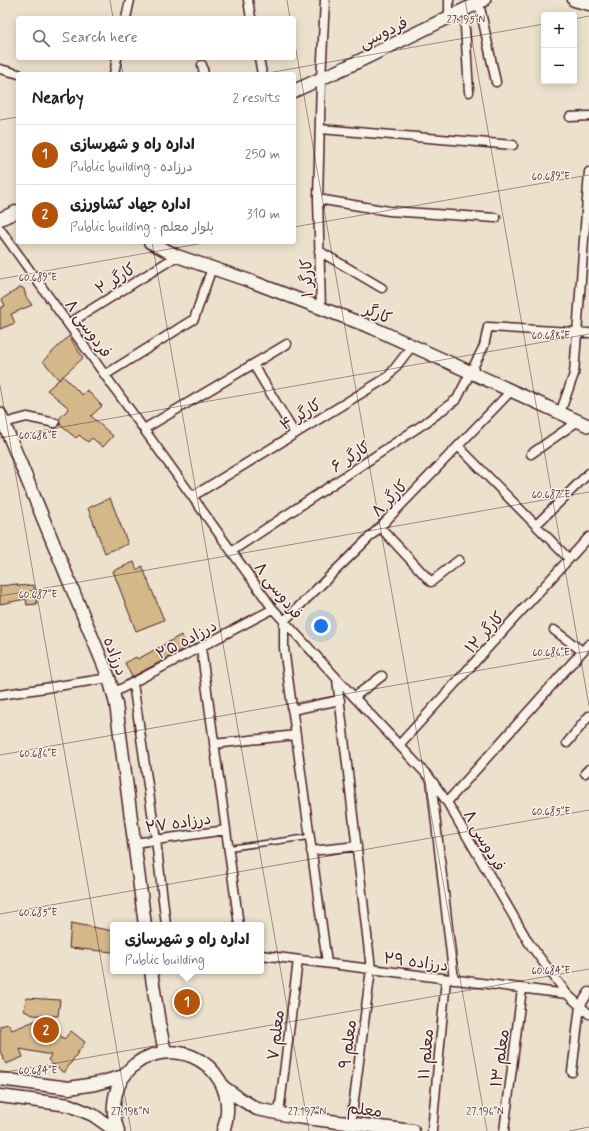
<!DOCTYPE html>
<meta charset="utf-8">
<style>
body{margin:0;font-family:Mynerve,"Playpen Sans Arabic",sans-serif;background:#f2f2f2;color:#222}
.controls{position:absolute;right:12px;top:12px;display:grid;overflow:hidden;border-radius:4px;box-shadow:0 2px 10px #0003}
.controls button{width:36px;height:36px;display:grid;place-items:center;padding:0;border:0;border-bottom:1px solid #e0e0e0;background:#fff;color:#222;font:20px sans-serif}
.you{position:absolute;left:321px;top:626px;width:14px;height:14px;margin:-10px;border:3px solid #fff;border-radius:50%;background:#1a73e8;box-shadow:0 0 0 6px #1a73e833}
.badge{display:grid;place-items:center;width:26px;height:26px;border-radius:50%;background:#b45309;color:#fff;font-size:13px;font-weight:700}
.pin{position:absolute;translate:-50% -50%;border:2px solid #fff;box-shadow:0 1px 4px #0006}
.popup{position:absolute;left:110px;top:922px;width:154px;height:52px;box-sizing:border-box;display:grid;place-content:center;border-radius:4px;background:#fff;filter:drop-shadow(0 1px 3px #0005);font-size:13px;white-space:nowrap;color:#767676}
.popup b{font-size:15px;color:#222}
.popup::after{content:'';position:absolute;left:50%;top:100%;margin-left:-8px;border:8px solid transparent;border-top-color:#fff}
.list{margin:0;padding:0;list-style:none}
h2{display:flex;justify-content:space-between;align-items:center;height:52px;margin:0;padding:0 16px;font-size:17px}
h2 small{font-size:13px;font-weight:400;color:#767676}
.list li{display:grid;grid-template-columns:26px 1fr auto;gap:12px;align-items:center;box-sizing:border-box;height:60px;padding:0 16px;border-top:1px solid #e0e0e0}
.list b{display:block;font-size:15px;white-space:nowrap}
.list p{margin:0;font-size:13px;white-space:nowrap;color:#767676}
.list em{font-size:13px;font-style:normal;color:#767676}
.icon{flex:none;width:22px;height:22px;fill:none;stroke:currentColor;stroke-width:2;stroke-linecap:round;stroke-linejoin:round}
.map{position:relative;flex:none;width:589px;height:1131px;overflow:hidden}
.search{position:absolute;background:#fff;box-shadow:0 2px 10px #0003;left:16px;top:16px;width:280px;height:44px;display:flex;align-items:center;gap:10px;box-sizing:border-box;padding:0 14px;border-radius:4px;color:#767676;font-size:15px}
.panel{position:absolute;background:#fff;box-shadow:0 2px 10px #0003;left:16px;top:72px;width:280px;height:172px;border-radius:4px}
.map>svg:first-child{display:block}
.building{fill:#d4b889;stroke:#4a1f2b}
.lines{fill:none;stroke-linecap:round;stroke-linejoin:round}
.lane-casing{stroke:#4a1f2b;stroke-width:7}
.street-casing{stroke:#4a1f2b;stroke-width:11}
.secondary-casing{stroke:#4a1f2b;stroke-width:15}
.lane{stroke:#f7f3e8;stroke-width:4}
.street{stroke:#f7f3e8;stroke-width:8}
.secondary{stroke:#f7f3e8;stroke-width:12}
.ticks{fill:none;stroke:#4a1f2b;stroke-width:1;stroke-opacity:0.45}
.labels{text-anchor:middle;stroke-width:3;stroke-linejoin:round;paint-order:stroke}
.street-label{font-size:16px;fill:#4a1f2b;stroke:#f7f3e8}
.ticks-label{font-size:10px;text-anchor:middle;fill:#4a1f2b;stroke:#f7f3e8;stroke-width:3;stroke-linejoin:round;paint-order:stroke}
</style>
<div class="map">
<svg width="589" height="1131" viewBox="0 0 589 1131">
<rect width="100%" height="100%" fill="#ece1cc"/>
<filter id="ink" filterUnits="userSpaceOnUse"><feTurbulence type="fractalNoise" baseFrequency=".025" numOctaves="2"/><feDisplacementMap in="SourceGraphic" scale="8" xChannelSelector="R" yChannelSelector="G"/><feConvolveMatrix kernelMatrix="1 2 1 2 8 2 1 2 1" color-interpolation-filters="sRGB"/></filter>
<g filter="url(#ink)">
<path class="building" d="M21,287L24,289L26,297L32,305L11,314L15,323L0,329V308L5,306L2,299Z
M69,336L83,358L59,380L43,361Z
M63,376L82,395L87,390L102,406L91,416L113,436L103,447L92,438L88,442L79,435L76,438L60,425L59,419L69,408L47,390Z
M110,498L128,544L105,553L88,508Z
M134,562L137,570L142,566L164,620L136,631L113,571Z
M17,584L18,586L34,585L37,604L27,605L26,599L0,604V586Z
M181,635L188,647L132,677L125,663L136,657L138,659Z
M71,923L113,931V952L69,948Z
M26,998L60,1000L58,1016L33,1015L24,1011Z
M42,1018L64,1039L71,1031L85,1042L64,1073L48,1060L51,1055L20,1049L23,1057L6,1064L0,1051V1026L8,1024L12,1030Z"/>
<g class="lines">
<defs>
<path id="lane" d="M229,848L309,837"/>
<path id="street" d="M248,0L251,18
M449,0V17
M479,3L496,82
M464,10L469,92
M126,18L130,0
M259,58L262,74
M202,65L204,74
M0,69L19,74
M114,74L117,58
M570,117L589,116
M320,129L513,145
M318,199L389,211L496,218
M0,229L273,609L354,697L430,778L447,802L529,943L567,994L589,1014
M319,251L382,288
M321,308L318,199L321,79L325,0
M68,324L177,256
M253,364L295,434
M105,375L194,319L212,268
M560,413L574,374L589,172
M4,423L27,417L55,423
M144,429L287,344
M458,446L569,559
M531,454L578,421
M193,496L388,377L412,346
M536,525L589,473
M380,527L431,582L459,560
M232,551L425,423L457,399L484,346L488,327L589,333
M554,630L582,651
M201,647L239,925
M337,679L371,969L351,1123
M133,683L156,840L166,925
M113,693L273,609
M0,695L109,678
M354,697L382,676
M292,710L340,700
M567,743L589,716
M214,744L296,735
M399,745L589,537
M585,773L589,769
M431,780L454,980
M447,802L589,644
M134,843L226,830
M311,851L357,846
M261,955L567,994
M327,963L284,648V621L380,527L511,391
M572,1072L580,1006L589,992
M279,1113L298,960
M432,1131L446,979
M504,1131L522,989"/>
<path id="secondary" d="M574,0L589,4
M294,91L353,64L484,0
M0,219L18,211
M150,242L177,256L253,282L373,328L589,426
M0,414L109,678L116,704L145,925
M151,971L159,1023L165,1052
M0,1079L69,1088L95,1084L124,1076
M223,1087L239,1098L257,1109L297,1117L413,1131
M0,1096L69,1105L93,1115L116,1131
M118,1131C115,1122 113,1113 114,1104C119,1048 192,1033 220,1081C229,1097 229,1114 223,1131"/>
</defs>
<use href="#lane" class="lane-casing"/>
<use href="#street" class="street-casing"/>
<use href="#secondary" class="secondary-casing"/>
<use href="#lane" class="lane"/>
<use href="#street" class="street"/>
<use href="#secondary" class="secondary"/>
</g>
</g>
<path class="ticks" d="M110,0L113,18M287,0L290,18M465,0L589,706M574,19L589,16M294,39L487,1131M120,58L123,74M262,74L544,24M0,120L18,117M294,227L589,175M152,242L309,1131M0,279L209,242M0,385L131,1131M0,438L589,334M0,596L589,492M0,755L589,651M0,914L589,810M0,1073L589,969M569,1131L589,1127"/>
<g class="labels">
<g class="street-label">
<text transform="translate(383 32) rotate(-26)" y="6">فردوسی</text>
<text transform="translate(115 278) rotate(-32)" y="6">کارگر ۲</text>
<text transform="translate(306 278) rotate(-92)" y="6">کارگر ۱</text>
<text transform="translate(378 313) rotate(23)" y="6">کارگر</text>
<text transform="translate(89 328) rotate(54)" y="6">فردوسی ۸</text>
<text transform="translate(300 414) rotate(-31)" y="6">کارگر ۴</text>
<text transform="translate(350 456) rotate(-33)" y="6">کارگر ۶</text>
<text transform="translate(389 498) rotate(-46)" y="6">کارگر ۸</text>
<text transform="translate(279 590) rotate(52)" y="6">فردوسی ۸</text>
<text transform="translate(484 632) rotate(-48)" y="6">کارگر ۱۲</text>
<text transform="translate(186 639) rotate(-28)" y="6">درزاده ۲۵</text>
<text transform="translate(116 656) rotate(69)" y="6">درزاده</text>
<text transform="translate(178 822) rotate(-8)" y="6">درزاده ۲۷</text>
<text transform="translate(485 840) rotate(60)" y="6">فردوسی ۸</text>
<text transform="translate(416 961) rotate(7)" y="6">درزاده ۲۹</text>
<text transform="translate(275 1035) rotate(-83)" y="6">معلم ۷</text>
<text transform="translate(347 1044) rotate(-82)" y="6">معلم ۹</text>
<text transform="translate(425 1054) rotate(-85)" y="6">معلم ۱۱</text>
<text transform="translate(499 1058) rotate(-82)" y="6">معلم ۱۳</text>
<text transform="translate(365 1109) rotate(7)" y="6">معلم</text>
</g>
</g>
<g class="ticks-label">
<text x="466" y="23">27.195°N</text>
<text x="551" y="180">60.689°E</text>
<text x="38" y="281">60.689°E</text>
<text x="551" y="339">60.688°E</text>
<text x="38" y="439">60.688°E</text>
<text x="551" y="498">60.687°E</text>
<text x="38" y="598">60.687°E</text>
<text x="551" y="656">60.686°E</text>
<text x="38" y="757">60.686°E</text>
<text x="551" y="815">60.685°E</text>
<text x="38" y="916">60.685°E</text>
<text x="551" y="974">60.684°E</text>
<text x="38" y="1074">60.684°E</text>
<text x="130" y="1115">27.198°N</text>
<text x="307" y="1115">27.197°N</text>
<text x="485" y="1115">27.196°N</text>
</g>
</svg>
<div class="controls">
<button>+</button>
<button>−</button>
</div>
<div class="you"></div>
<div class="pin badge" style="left:187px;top:1002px">1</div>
<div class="popup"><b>اداره راه و شهرسازی</b>Public building</div>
<div class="pin badge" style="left:46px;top:1030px">2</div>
<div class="search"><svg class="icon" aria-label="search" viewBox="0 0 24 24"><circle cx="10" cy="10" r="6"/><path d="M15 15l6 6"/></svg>Search here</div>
<section class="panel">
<h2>Nearby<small>2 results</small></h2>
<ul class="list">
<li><span class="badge">1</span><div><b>اداره راه و شهرسازی</b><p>Public building · درزاده</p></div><em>250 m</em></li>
<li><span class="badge">2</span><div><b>اداره جهاد کشاورزی</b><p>Public building · بلوار معلم</p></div><em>310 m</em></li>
</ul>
</section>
</div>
